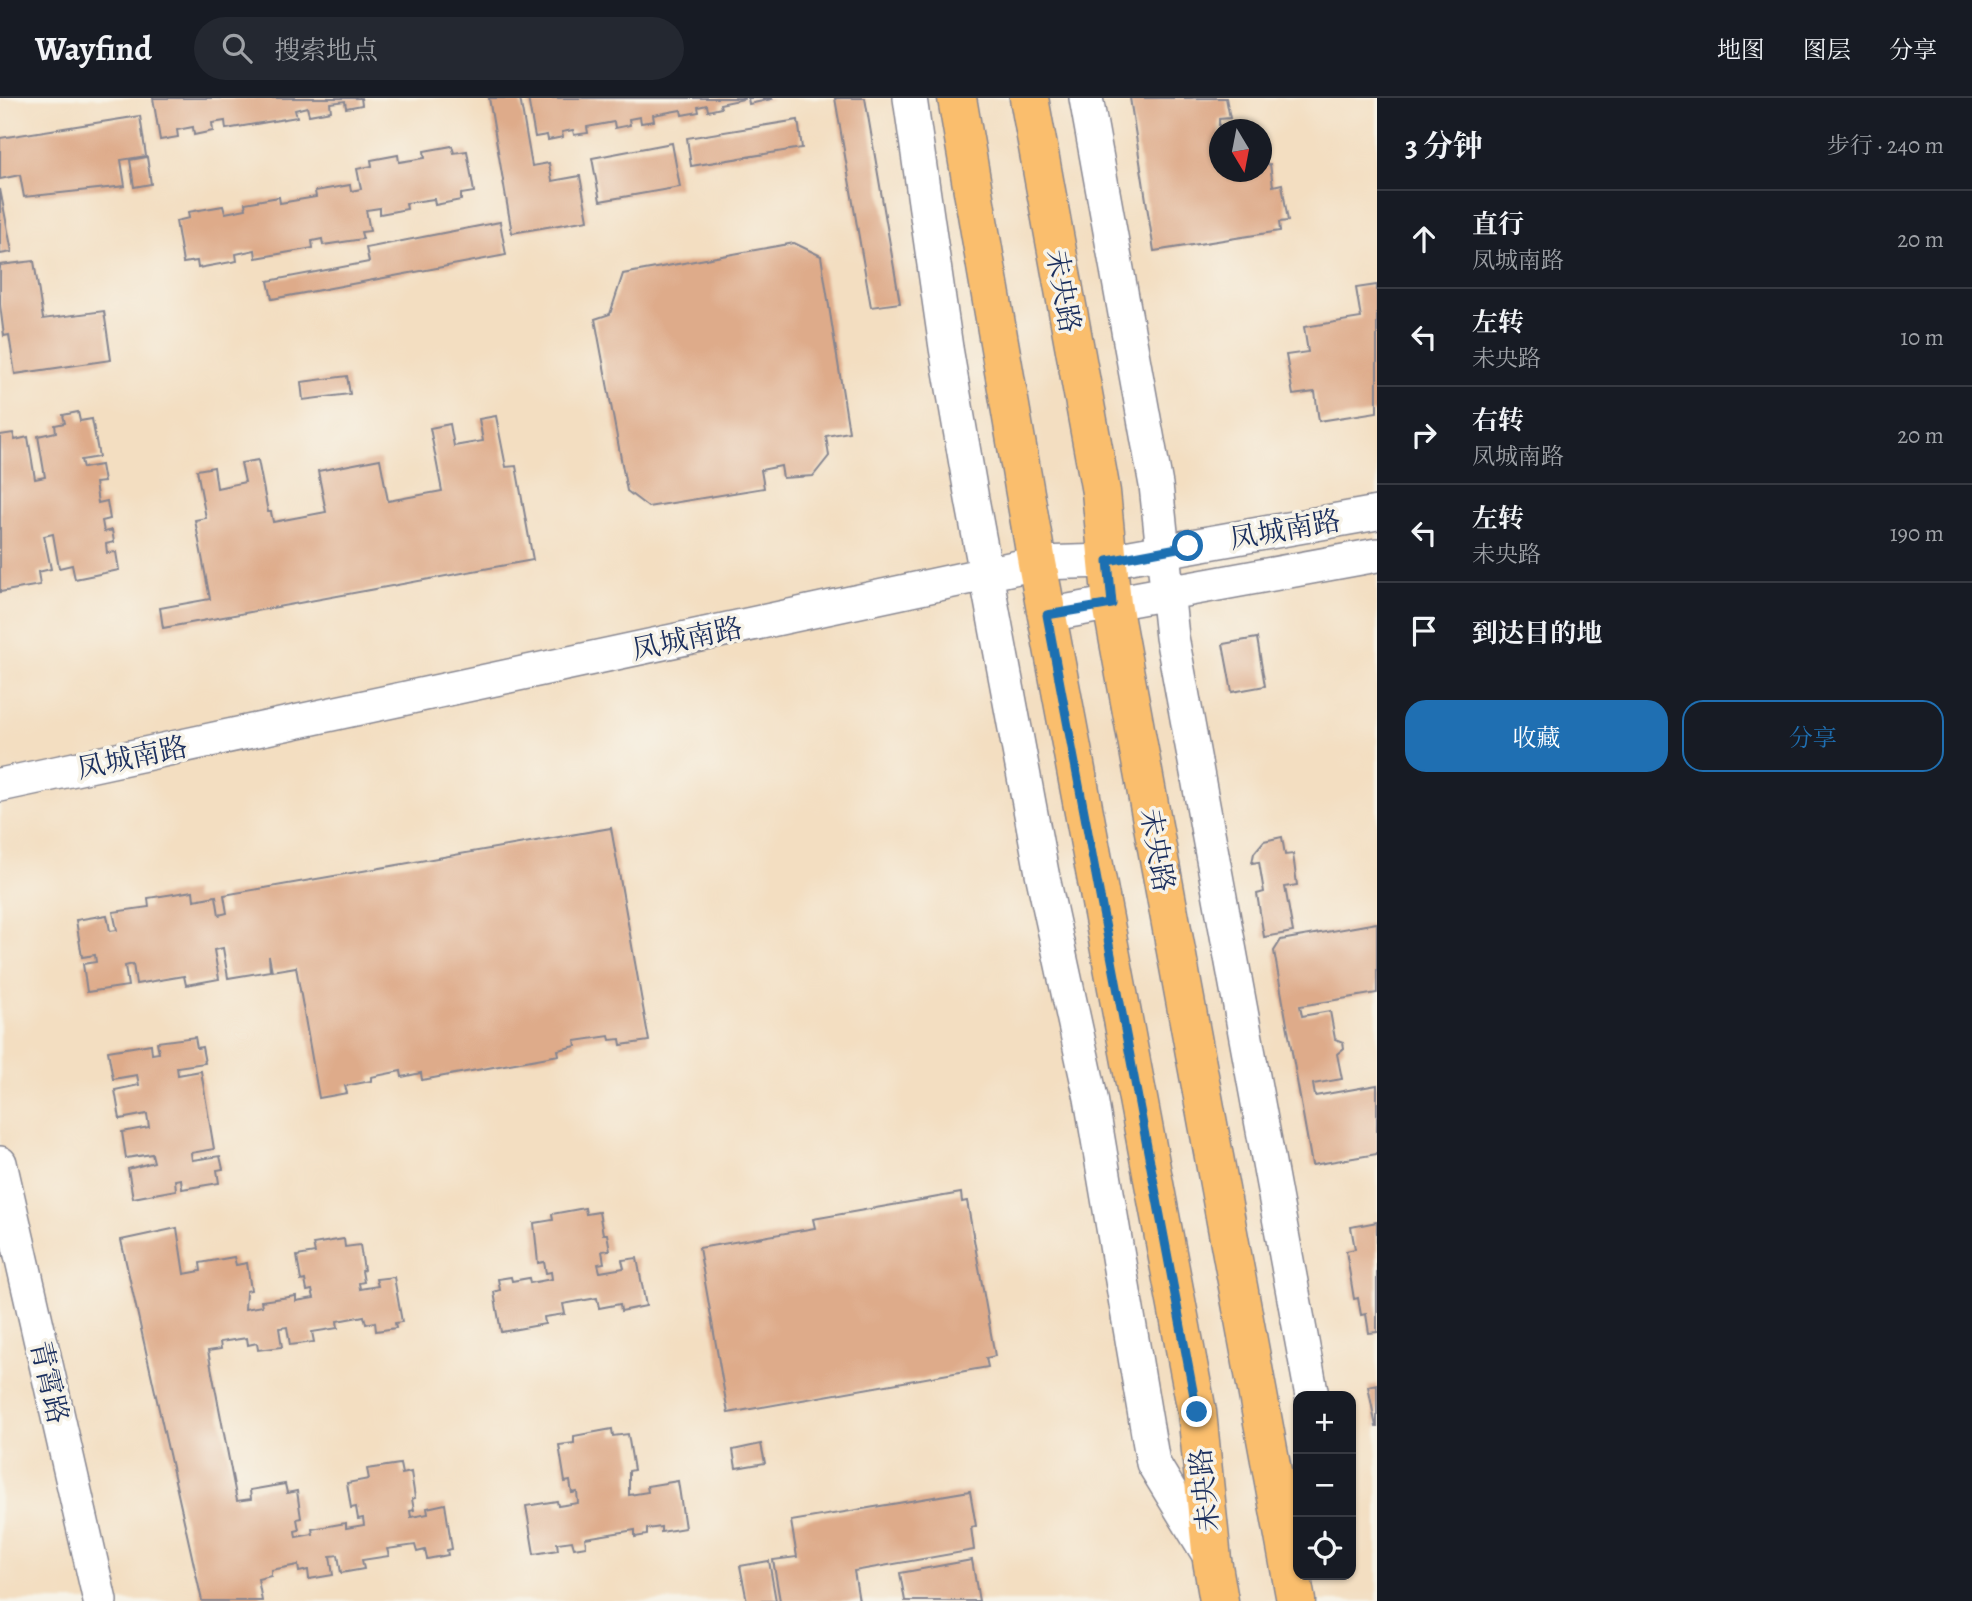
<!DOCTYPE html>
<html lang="zh">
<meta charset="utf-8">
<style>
body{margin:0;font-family:Alegreya,"Noto Serif SC",serif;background:#242831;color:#f1f3f6}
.controls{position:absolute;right:21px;bottom:21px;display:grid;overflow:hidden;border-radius:14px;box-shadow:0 2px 5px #0004}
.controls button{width:63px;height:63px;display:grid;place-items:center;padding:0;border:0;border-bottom:2px solid #363941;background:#171b24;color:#f1f3f6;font:35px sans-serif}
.compass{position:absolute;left:1209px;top:21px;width:63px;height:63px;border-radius:50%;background:#171b24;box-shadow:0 2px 5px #0004;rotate:170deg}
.stop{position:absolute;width:21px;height:21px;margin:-16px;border:5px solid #1f6fb2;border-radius:50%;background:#fff}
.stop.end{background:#1f6fb2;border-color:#fff;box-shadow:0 2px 7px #0008}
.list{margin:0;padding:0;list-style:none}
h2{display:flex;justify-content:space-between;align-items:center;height:91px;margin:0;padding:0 28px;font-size:30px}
h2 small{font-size:23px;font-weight:400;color:#9ea1a6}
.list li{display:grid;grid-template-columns:46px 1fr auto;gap:21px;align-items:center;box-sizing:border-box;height:98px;padding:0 28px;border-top:2px solid #363941}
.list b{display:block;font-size:26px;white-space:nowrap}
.list p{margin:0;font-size:23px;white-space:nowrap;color:#9ea1a6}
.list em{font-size:23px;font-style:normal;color:#9ea1a6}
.actions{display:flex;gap:14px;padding:21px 28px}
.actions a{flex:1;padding:16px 0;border:2px solid #1f6fb2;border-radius:21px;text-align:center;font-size:24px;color:#1f6fb2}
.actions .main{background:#1f6fb2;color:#fff}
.icon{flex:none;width:38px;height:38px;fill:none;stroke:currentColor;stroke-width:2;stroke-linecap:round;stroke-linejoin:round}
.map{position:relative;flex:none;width:1377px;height:1503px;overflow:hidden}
header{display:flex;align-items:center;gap:42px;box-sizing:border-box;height:98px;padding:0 35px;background:#171b24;border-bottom:2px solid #363941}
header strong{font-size:33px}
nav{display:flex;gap:38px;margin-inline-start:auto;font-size:24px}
.search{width:490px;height:63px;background:#242831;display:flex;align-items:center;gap:18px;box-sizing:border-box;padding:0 24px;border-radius:38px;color:#9ea1a6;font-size:26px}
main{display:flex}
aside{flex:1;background:#171b24}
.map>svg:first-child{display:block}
.building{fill:#deab8a}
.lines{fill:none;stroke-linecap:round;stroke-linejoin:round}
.minor-casing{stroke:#878690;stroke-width:36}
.major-casing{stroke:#878690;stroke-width:41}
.minor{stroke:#fff;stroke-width:33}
.major{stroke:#fabe6d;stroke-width:38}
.route{stroke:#1f6fb2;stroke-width:9}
.labels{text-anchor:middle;stroke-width:7;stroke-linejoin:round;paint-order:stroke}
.street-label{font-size:28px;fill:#1b2f5e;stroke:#f7f3e8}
</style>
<header>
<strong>Wayfind</strong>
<div class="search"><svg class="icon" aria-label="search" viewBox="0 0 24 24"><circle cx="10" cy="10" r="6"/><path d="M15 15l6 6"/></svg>搜索地点</div>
<nav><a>地图</a><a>图层</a><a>分享</a></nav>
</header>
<main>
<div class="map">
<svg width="1377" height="1503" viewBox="0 0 1377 1503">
<rect width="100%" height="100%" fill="#f7f3e8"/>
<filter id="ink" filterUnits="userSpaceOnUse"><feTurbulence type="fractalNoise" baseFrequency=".0143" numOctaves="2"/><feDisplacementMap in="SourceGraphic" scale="14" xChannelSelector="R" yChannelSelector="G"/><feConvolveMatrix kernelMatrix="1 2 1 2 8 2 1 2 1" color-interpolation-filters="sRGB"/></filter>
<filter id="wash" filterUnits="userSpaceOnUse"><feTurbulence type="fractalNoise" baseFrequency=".00686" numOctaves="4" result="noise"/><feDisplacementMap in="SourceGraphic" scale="28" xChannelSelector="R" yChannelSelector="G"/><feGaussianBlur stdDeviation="1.57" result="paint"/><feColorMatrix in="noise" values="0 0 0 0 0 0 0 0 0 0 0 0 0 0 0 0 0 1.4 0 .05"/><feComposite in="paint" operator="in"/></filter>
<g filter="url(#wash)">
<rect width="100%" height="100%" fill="#f3dec1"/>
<g id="blocks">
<path class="building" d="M153,0H361L362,7L346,10L345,3L330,5L331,13L309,17L307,9L295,12L297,19L226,31L225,23L212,25L213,33L194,37L193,29L177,32L178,39L160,42Z
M489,0H520L532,68L549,65L552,83L580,78L588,122L512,135Z
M528,0H744V1L720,6L721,10L708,13L707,7L698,9L699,14L682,17L681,12L653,17L654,23L641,25L640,19L629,21L630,27L615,30L614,24L587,29L588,35L574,37L573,32L562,34L563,39L548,42L547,37L535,39Z
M748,0H771L772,1L749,6Z
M835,0H865L900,205L871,209Z
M1130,0H1226L1230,20L1219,21L1220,74H1262V67L1270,66L1273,88L1282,86L1288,123L1279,124L1280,133L1154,153Z
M140,18L146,58L121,62L125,88L24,99L20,77L0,81V40Z
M798,22L802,50L691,68L687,40Z
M672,45L680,89L600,103L592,60Z
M452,48L454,55L467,53L474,94L461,96V102L435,107L434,101L406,105L407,111L380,116V110L366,112L370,133L361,134L363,141L323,147L322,141L312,143L313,150L256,160L255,152L236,156L237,163L198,170L197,163L183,165L176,123L189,120L188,114L223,108L225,115L246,111L245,105L279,99L280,105L316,99L315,93L350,87L351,93L361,91L357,71L372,68L371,62L398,57L399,64L425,60L424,53Z
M147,59L151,86L134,89L130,62Z
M0,91L12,154L0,156Z
M500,124L506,157L272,201L268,183L369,164L366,150Z
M794,145L821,158L849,334L826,338L829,358L813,378L783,380L781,368L761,372L764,390L648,409L627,393L595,221L610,216L623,176Z
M34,163L43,221L104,213L111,262L15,276L9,237L4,238L0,207V167Z
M1377,187V314L1319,323L1315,294L1293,297L1286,257L1308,254L1304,229L1361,220L1356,190Z
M347,278L350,296L303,302L301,284Z
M78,314L80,323L92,321L99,359L81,362L83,370L101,367L104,384L95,385L98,405L107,403L110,421L102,423L104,434L112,432L114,444L106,446L107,455L116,454L119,472L75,481L72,467L59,470L53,436L44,438L51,471L38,474L40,487L0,494V337L13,335L15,342L28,339L35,381L45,379L38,338L56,334L55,327L65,325L63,317Z
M496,318L506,369L516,368L533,462L163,530L160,510L210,501L195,422L206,420L197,372L214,369L217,390L245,384L241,365L258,362L268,414H271L273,424L326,414L318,373L380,361L388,403L442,393L430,330L450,326L454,348L483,343L479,321Z
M1257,540L1265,588L1232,594L1223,546Z
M611,730L649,943L621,947L620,941L610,942L609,938L575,943L576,948L558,952L559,957L422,982L421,975L402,979L401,973L371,979V983L345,988L347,995L319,1000L296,869L272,873L269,858L270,873L228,880L223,850L214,852L219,881L186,887L184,878L136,886L133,866L125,868L128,888L87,894L83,866L96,864L95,857L82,859L76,822L107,817L110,833L117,832L113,814L149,809L148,800L193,793L194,802L216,798L219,817L227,815L224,797Z
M1282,739L1285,757L1293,756L1297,787L1285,789L1293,834L1264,839L1257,796L1264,794L1259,764L1252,765L1254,755L1264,743Z
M1377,825V895L1300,908L1302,918L1330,913L1335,941L1343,944L1344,950L1337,956L1342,981L1313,986L1315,998L1377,987V1056L1312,1067L1274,853L1281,842Z
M195,939L197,950L202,949L205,965L177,969L178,977L201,973L214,1051L191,1055L192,1062L220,1058L223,1071L217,1072L219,1085L182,1091L181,1081L175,1082L176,1092L133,1100L128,1071L154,1064L152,1056L126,1060L122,1034L149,1029L147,1016L120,1021L115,992L139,987L137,977L113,981L108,953L151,946L152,956L159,955L157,944Z
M961,1095L962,1104L967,1103L995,1258L986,1260L988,1269L728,1315L699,1150L815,1130L813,1121Z
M585,1110L586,1116L599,1114L603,1136H607L610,1152L602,1153L604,1165L598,1166L600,1174L624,1170L622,1162L637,1160L646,1208L621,1213L620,1206L599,1210L597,1200L563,1206L565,1216L544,1219L545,1226L501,1234L494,1194L500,1192L498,1181L511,1179L512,1183L529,1180L530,1185L552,1181L551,1174L546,1175L544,1164L538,1165L534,1125L553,1122L552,1116Z
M1377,1124V1234L1369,1235L1366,1216L1361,1217L1358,1200L1354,1201L1346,1153L1355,1151L1351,1129Z
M177,1130L184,1176L201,1173L200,1165L234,1159L236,1167L247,1165L251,1192L246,1193L245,1211L262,1208L261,1203L296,1198V1203L314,1200L312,1192L307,1193L305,1182L301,1183L297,1158L315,1155L313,1146L344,1141L345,1149L360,1147L364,1172L362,1173L364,1184L359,1185L360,1191L378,1188L376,1181L394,1179L402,1224L395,1225L396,1230L376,1233L375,1224L366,1226L364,1218L337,1223L338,1230L312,1234L314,1244L290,1247L287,1229L279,1230L282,1249L258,1252L257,1245L248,1247L247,1240L220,1244L221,1251L208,1253L237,1403L251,1401L250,1392L285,1386L287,1395L297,1393L301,1420L297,1421L299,1432L295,1433L296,1439L313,1436L312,1431L346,1425V1430L364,1427L363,1420L358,1421L356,1409L351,1410L347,1385L369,1381L367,1371L400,1366L402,1376L411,1374L415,1400L412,1401L414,1412L410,1413L411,1419L428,1416L427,1410L445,1406L452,1451L447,1452L448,1457L427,1461L425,1452L417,1454L415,1447L387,1451L389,1458L362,1462L364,1471L341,1475L338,1457L330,1458L333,1477L309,1481L308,1472L299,1474L298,1467L271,1472V1478L258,1481L262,1503H202L121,1142Z
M1377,1286V1329H1376L1368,1288Z
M612,1331L613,1338L628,1336L634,1372L629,1373V1397L648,1394L647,1388L678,1383L685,1430L661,1434V1429L647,1431V1437L635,1439V1432L585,1440L586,1448L574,1450L572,1443L557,1445L558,1452L534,1456L526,1408L557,1403L558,1408L578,1405L577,1394L572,1395L570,1383L565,1384L559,1347L574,1345V1338Z
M761,1346L765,1365L736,1370L733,1352Z
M970,1393L976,1428L971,1429L974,1452L854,1473L859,1503H780L773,1462L797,1459L791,1423Z
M972,1462L979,1503H905L900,1475Z
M769,1463L776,1503H747L740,1468Z"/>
</g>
</g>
<g filter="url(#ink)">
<use href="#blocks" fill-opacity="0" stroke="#878690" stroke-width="2"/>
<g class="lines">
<defs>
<path id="minor" d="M910,0L946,250L972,401L1042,775L1091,1000L1153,1365L1212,1462
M1086,0L1156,387L1172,539L1312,1298
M1047,517L1377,457
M0,687L1037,465L1108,463L1377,415
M0,1065L100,1503"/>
<path id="major" d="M957,0L1037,465L1197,1314L1212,1462L1219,1503
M1029,0L1101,394L1112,506L1296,1503"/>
</defs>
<use href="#minor" class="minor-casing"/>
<use href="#major" class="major-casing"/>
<use href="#minor" class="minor"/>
<use href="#major" class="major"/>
</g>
</g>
<g class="lines" filter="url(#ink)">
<path class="route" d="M1188,448L1108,463L1112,506L1047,517L1197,1314"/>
</g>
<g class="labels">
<g class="street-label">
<text transform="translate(1064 193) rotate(80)" y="10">未央路</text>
<text transform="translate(1285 431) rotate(-10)" y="10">凤城南路</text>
<text transform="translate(687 540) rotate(-12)" y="10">凤城南路</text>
<text transform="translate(132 659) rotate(-12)" y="10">凤城南路</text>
<text transform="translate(1158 752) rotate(80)" y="10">未央路</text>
<text transform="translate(50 1284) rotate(77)" y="10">青霄路</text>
<text transform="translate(1204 1392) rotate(-96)" y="10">未央路</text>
</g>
</g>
</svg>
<div class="controls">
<button>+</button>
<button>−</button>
<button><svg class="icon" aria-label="locate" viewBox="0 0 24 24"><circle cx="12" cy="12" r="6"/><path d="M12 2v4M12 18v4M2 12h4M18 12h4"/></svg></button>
</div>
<svg class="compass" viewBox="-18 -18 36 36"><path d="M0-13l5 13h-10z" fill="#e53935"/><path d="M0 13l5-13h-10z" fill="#9ea1a6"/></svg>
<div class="stop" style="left:1188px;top:448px"></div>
<div class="stop end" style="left:1197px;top:1314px"></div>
</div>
<aside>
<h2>3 分钟<small>步行 · 240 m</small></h2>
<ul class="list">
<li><svg class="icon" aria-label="ahead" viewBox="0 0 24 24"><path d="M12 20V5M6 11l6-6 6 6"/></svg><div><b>直行</b><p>凤城南路</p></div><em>20 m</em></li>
<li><svg class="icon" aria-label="left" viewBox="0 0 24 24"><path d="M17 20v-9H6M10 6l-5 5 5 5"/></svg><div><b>左转</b><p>未央路</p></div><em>10 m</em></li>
<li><svg class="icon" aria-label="right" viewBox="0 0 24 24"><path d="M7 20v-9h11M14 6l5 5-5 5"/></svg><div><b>右转</b><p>凤城南路</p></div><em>20 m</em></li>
<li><svg class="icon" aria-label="left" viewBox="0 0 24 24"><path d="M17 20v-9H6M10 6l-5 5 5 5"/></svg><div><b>左转</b><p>未央路</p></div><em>190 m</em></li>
<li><svg class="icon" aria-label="arrive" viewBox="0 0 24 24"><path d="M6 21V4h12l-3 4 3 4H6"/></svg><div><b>到达目的地</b></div></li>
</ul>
<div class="actions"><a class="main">收藏</a><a>分享</a></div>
</aside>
</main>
